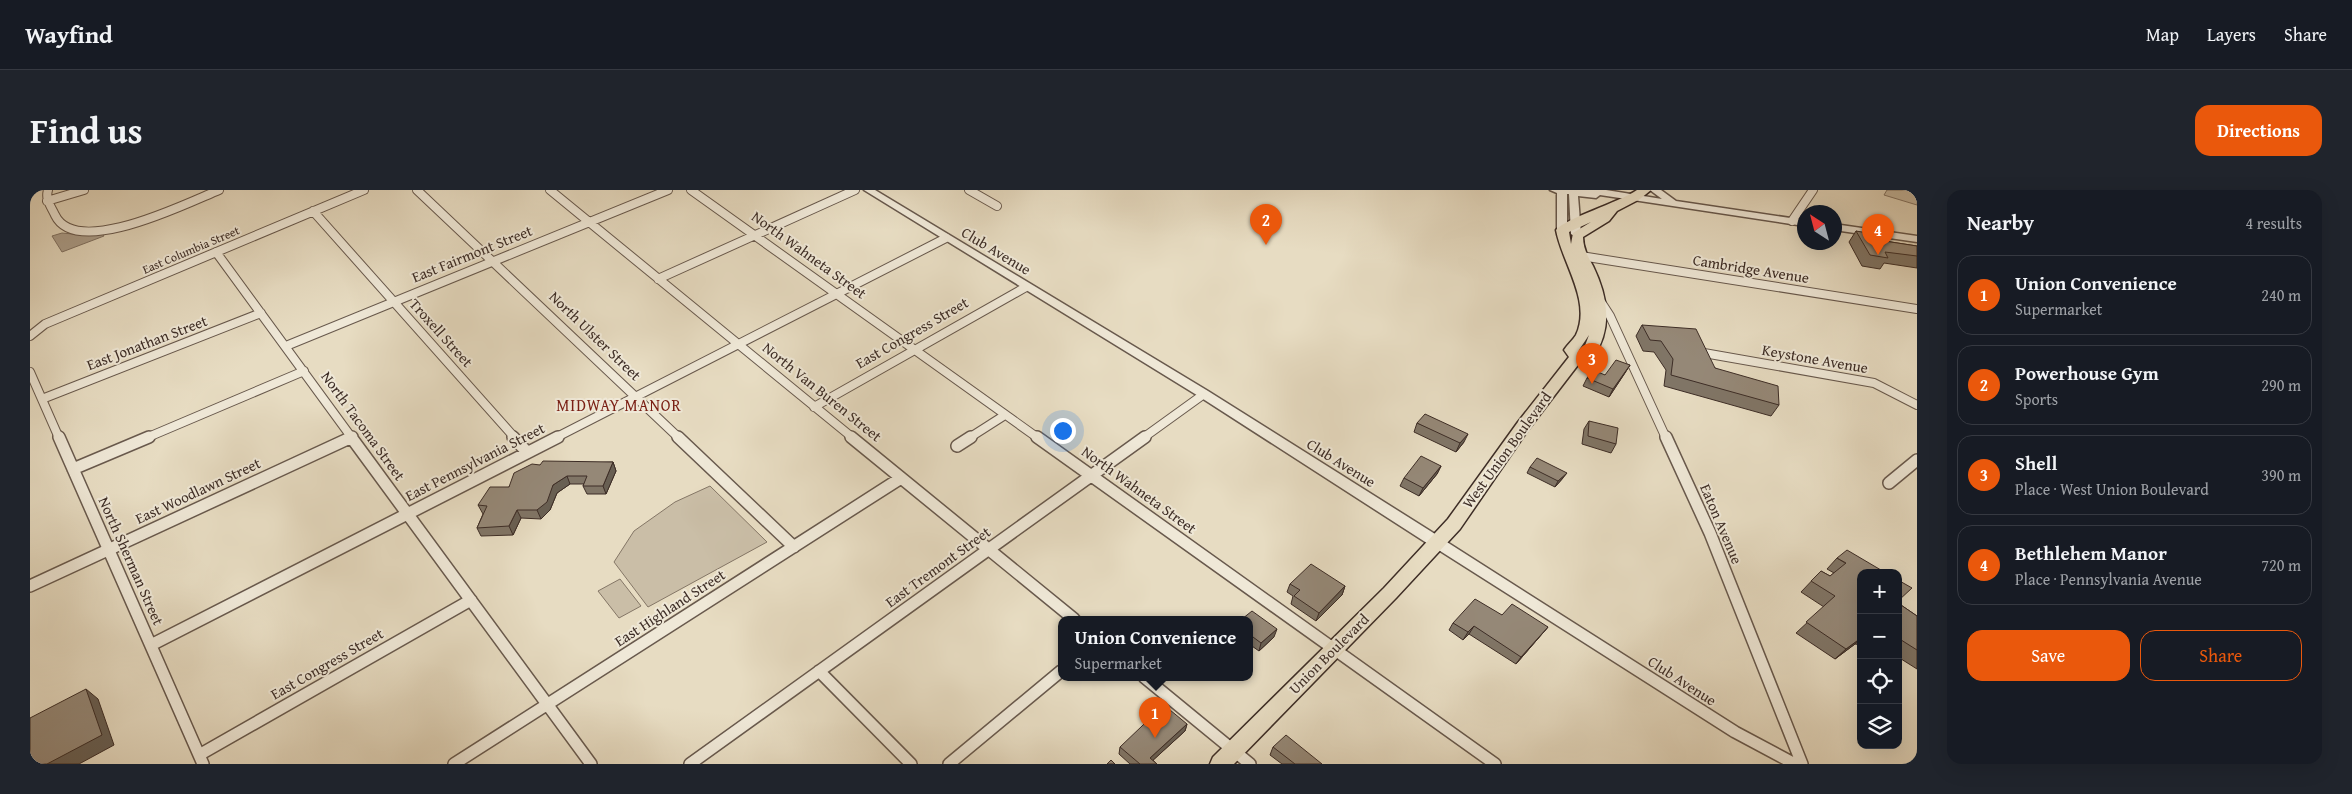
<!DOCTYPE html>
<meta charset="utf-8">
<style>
body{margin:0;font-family:"Gentium Book Plus",serif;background:#20242c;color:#f1f3f6}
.controls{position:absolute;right:15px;bottom:15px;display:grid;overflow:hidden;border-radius:10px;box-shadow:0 5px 20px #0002}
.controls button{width:45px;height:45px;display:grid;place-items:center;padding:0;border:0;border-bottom:1px solid #363941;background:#171b24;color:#f1f3f6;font:25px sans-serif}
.compass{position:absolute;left:1767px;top:15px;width:45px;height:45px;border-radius:50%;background:#171b24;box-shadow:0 5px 20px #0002;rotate:324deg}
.you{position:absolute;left:1032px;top:240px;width:18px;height:18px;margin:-12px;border:4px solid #fff;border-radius:50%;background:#1a73e8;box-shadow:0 0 0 8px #1a73e833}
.badge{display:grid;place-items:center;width:32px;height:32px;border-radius:50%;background:#ea580c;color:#fff;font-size:16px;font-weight:700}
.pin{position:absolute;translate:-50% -41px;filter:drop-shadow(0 1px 2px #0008)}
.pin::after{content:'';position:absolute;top:26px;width:18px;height:15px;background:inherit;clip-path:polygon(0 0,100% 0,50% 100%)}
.popup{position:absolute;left:1028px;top:426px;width:195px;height:65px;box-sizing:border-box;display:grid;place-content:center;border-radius:10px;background:#171b24;filter:drop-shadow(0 1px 4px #0005);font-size:16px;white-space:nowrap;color:#9ea1a6}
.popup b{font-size:19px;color:#f1f3f6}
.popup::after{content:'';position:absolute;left:50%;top:100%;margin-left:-10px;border:10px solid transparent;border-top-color:#171b24}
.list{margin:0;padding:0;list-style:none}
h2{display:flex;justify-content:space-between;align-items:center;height:65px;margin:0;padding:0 20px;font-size:21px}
h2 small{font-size:16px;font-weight:400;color:#9ea1a6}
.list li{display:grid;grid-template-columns:32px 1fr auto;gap:15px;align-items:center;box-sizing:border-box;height:80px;margin:0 10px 10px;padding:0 10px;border:1px solid #363941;border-radius:15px}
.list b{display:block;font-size:19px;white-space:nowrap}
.list p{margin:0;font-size:16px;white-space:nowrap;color:#9ea1a6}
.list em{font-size:16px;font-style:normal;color:#9ea1a6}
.actions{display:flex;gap:10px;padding:15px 20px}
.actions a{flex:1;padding:11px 0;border:1px solid #ea580c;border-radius:15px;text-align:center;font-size:18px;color:#ea580c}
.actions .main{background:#ea580c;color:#fff}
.icon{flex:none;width:28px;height:28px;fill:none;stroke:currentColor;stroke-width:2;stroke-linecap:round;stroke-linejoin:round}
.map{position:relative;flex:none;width:1887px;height:574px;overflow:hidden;border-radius:15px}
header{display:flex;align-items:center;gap:30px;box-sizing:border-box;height:70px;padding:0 25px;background:#171b24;border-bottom:1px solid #363941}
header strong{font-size:24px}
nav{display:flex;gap:28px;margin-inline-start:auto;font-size:18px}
.intro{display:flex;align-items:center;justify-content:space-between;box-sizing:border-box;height:120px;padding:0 30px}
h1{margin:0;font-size:35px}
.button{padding:12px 22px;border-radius:15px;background:#ea580c;color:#fff;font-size:18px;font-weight:700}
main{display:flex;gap:30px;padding:0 30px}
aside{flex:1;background:#171b24;border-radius:15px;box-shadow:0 5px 20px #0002}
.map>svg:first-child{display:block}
.green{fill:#cabea7;stroke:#847666}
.water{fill:#ada08d;stroke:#807264}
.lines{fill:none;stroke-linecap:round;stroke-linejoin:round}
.minor-far1-casing{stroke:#68594d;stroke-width:10}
.minor-casing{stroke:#68594d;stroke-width:14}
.tertiary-casing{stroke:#68594d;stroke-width:3}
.primary-casing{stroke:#3d2d26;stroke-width:3}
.minor-far1{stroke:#efe8d7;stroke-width:8}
.minor{stroke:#efe8d7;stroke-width:11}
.tertiary{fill:#efe8d7;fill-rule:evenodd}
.primary{fill:#e7dcc2;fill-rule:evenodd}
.wall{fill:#807566;stroke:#3d2d26}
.shaded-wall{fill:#685f53;stroke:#3d2d26}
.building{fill:#958877;stroke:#3d2d26}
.labels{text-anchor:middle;stroke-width:4;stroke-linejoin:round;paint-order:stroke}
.far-street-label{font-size:12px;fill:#3d2d26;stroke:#efe8d7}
.street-label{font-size:15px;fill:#3d2d26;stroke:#efe8d7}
.neighbourhood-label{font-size:16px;letter-spacing:1px;fill:#7a1f14;stroke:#efe8d7}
</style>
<header>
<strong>Wayfind</strong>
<nav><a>Map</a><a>Layers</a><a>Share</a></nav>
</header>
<div class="intro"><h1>Find us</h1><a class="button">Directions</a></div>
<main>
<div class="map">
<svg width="1887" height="574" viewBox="0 0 1887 574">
<rect width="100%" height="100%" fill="#e7dcc2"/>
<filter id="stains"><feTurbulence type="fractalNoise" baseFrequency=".004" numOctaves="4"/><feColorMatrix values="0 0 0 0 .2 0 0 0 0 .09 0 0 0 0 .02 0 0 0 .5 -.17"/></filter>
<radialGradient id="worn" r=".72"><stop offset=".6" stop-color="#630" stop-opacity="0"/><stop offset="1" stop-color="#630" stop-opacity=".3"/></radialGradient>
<path class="green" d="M1857,0H1887V15L1854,5Z
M680,296L737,352L618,417L584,372L604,341L645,312Z
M590,389L611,416L589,428L568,401Z"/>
<path class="water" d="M32,43L53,45L72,43L74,46L32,62L22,46Z"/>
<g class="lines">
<defs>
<path id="minor-far1" d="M18,0C15,10 21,16 25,25C46,69 157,13 189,0
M387,0L649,248
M520,0L823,248
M661,0L1008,248
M939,0L967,16
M17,11L54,0
M283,21L485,248
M1762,31L1783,0
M186,62L322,248
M1551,66L1887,119
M628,89L825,0
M1571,112L1580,126L1636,248
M0,146L15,134L334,0
M256,156L638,0
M1674,163L1844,193L1887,215
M0,182L29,248
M12,209L231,123
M784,217L996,97
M116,248L274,181
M320,248L322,247
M525,248L916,48
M939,248L975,225
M1113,248L1174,204"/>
<path id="minor" d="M29,247L173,574
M321,247L561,574
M483,247L497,262
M648,247L764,357
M821,247L1044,429
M1007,247L1465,574
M1636,247L1680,343L1772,574
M927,256L941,247
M43,279L119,247
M1859,293L1887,270
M1408,353L1705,542L1765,574
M0,396L322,247
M121,455L528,247
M789,481L881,574
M1114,487L1220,574
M169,565L441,410
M424,574L871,288
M660,574L1115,247
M919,574L1031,481"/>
<path id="tertiary" d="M834,0H845L1178,201L1413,349L1415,353L1413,357H1403L1170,207Z
M1520,0H1576L1632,9L1620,0H1631L1646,11L1774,30V36L1570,5L1566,8L1548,6L1551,44L1546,47L1541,44L1539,4H1537V40L1532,43L1527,40V3Z
M1804,34L1887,46V52L1804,40Z"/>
<path id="primary" d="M1607,0H1621L1610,9L1587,21L1579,31L1553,47C1553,58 1558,67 1563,76C1578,107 1583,138 1563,168L1551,171L1498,240L1430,339L1366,408L1204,574H1180L1183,567L1354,398L1418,329L1488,232L1539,167L1534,160C1537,155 1543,150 1546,145C1562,111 1532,73 1526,40C1536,28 1588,13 1607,0ZM1561,32L1543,43L1541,54L1539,42ZM1559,145L1553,161L1550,162L1549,160Z"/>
</defs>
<use href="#minor-far1" class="minor-far1-casing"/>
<use href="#minor" class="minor-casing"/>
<use href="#tertiary" class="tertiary-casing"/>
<use href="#primary" class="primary-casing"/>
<use href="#minor-far1" class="minor-far1"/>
<use href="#minor" class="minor"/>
<use href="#tertiary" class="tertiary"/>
<use href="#primary" class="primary"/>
</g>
<path class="wall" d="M1826,41L1848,50L1887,56V78L1854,73L1850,79L1832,76L1819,52Z
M1612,135L1685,178L1749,215L1741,226L1634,196L1636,180L1624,162L1613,161L1606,146Z
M1600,175L1579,207L1553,196L1557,188L1575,185Z
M1559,231L1586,254L1581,263L1552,254L1554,239Z
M1387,233L1434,252L1426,262L1384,242Z
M583,272L586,281L576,304H557L553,296L554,294H540L527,303L520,320L511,329L491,328L483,345L451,346L447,338L453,324L448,315L479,297L510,275Z
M1411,276L1407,284L1389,306L1370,296L1374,288Z
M1500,277L1533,288L1525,297L1497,283Z
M1807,368L1831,383V455L1825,454L1805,469L1766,443L1794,417L1771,402L1791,381L1800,386L1804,383L1797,379Z
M1260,394L1315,396L1312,405L1286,431L1261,414L1263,406L1257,402Z
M1868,413L1887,426V479L1868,467Z
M1472,425L1518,437L1512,444L1486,474L1439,444L1433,450L1419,440L1423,433Z
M1219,429L1244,447L1229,461L1219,454Z
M1157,534L1155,541L1123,570L1127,574H1100L1089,564L1090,557Z
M1243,557L1292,574H1252L1240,565Z"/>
<path class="shaded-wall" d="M1600,175L1595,183L1579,207L1583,199Z
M1438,244L1434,252L1426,262L1430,253Z
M583,272L586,281L576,304L573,296Z
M1411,276L1407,284L1389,306L1393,298Z
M1537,283L1533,288L1525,297L1528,291Z
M537,286L540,294L527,303L520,320L511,329L507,320L523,295Z
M487,320L491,328L483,345L479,336Z
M1315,396L1312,405L1286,431L1289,423Z
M1444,436L1439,444L1433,450L1438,442Z
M1518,437L1512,444L1486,474L1491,467Z
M1247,439L1244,447L1229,461L1231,453Z
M1831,448V449L1825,454L1805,469L1816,459Z
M56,499L68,509L84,555L49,574H17Z
M1157,534L1155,541L1119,574L1120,568Z"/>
<path class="building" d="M1826,41L1844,44L1848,50L1887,56V66L1855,62L1858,68L1840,65Z
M1612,135L1666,139L1685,178L1748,196L1749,215L1641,185L1643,169L1631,151L1620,150Z
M1586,170L1600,175L1583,199L1557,188L1563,180L1575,185Z
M1395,224L1438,244L1430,253L1387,233Z
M1559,231L1588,238L1586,254L1558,246Z
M1391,266L1411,276L1393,298L1374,288Z
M1507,268L1537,283L1528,291L1500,277Z
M513,271L583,272L573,296H553L557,286H537L523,295L517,312L507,320H487L479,336L447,338L457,316L448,315L460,297H479L484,283L502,274L510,275Z
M1817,360L1856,383H1831V448L1816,459L1776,432L1805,406L1781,391L1791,381L1800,386L1816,373L1807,368Z
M1281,374L1315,396L1289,423L1264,406L1270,400L1260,394Z
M1868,390L1882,398L1868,411Z
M1445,409L1472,425L1482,414L1518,437L1491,467L1444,436L1438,442L1423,433Z
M1868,413L1887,426V460L1868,448Z
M1222,421L1247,439L1231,453L1219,444V429H1212Z
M56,499L72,545L17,574H0V528Z
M1134,515L1157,534L1120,568L1127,574H1110L1090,557Z
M1256,545L1292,574H1265L1243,557Z
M1081,570L1085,574H1077Z"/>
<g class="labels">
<g class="far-street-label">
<text transform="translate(161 60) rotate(-23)" y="4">East Columbia Street</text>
</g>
<g class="street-label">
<text transform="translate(966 61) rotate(31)" y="5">Club Avenue</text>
<text transform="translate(442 64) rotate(-22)" y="5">East Fairmont Street</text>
<text transform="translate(779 65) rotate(36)" y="5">North Wahneta Street</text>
<text transform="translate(1721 79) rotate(9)" y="5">Cambridge Avenue</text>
<text transform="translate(411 143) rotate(48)" y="5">Troxell Street</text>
<text transform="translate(882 143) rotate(-30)" y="5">East Congress Street</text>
<text transform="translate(565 146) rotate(44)" y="5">North Ulster Street</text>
<text transform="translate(117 153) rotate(-21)" y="5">East Jonathan Street</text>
<text transform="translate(1785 169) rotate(10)" y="5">Keystone Avenue</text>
<text transform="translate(792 202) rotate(39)" y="5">North Van Buren Street</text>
<text transform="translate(333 236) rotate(54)" y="5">North Tacoma Street</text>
<text transform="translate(1477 260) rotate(-54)" y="5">West Union Boulevard</text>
<text transform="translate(445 272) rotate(-27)" y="5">East Pennsylvania Street</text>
<text transform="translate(1311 273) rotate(32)" y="5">Club Avenue</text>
<text transform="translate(1109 300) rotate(36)" y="5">North Wahneta Street</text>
<text transform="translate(168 301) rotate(-25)" y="5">East Woodlawn Street</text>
<text transform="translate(1691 334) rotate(67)" y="5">Eaton Avenue</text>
<text transform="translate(101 371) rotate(66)" y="5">North Sherman Street</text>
<text transform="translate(908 377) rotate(-36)" y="5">East Tremont Street</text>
<text transform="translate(640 418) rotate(-33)" y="5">East Highland Street</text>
<text transform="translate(1299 464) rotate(-45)" y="5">Union Boulevard</text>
<text transform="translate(297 474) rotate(-30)" y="5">East Congress Street</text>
<text transform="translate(1652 491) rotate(33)" y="5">Club Avenue</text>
</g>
<g class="neighbourhood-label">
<text x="589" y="221">MIDWAY MANOR</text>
</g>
</g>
<rect width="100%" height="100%" filter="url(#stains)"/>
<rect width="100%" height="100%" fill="url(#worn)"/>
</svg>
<div class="controls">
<button>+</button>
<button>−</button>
<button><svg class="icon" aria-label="locate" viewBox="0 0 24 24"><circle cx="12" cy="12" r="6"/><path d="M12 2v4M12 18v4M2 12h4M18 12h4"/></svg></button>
<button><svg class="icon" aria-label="layers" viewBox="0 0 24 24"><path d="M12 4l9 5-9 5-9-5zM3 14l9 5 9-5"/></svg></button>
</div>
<svg class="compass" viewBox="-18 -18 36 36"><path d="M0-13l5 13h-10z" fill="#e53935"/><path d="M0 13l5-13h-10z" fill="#9ea1a6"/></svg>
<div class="you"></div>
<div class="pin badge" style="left:1125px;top:548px">1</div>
<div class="popup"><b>Union Convenience</b>Supermarket</div>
<div class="pin badge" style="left:1236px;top:55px">2</div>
<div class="pin badge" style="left:1562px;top:194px">3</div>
<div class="pin badge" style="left:1848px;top:65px">4</div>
</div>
<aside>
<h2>Nearby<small>4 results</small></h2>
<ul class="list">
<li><span class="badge">1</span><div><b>Union Convenience</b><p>Supermarket</p></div><em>240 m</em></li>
<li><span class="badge">2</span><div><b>Powerhouse Gym</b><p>Sports</p></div><em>290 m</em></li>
<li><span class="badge">3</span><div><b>Shell</b><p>Place · West Union Boulevard</p></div><em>390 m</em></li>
<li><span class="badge">4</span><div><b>Bethlehem Manor</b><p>Place · Pennsylvania Avenue</p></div><em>720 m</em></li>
</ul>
<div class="actions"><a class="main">Save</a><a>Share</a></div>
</aside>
</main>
